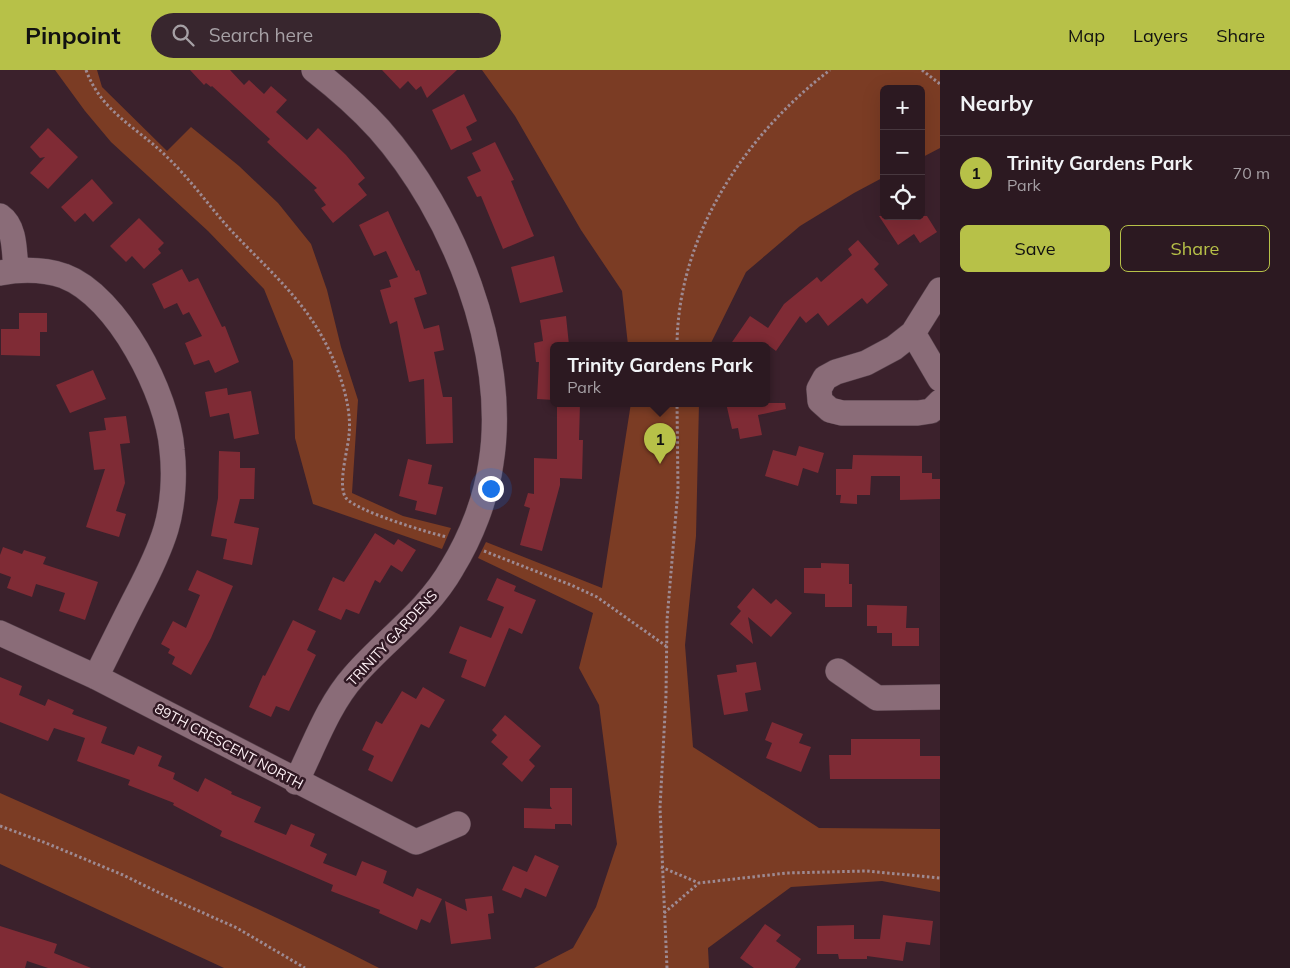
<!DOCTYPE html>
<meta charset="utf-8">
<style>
body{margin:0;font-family:Mulish,sans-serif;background:#38262e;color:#f1f3f6}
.controls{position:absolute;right:15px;top:15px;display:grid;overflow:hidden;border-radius:8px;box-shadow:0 5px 20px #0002}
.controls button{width:45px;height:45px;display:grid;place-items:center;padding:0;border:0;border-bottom:1px solid #48383f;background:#2c1921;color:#f1f3f6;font:25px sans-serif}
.you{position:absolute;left:490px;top:418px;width:18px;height:18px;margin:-12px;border:4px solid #fff;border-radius:50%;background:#1a73e8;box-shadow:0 0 0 8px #1a73e833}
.badge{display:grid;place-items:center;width:32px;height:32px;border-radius:50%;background:#b7c148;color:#111;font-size:16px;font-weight:700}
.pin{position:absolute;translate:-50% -41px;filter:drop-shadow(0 1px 2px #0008)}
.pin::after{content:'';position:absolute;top:26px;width:18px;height:15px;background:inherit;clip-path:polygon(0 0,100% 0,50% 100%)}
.popup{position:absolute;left:550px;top:272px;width:220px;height:65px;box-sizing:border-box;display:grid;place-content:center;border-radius:8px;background:#2c1921;filter:drop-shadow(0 1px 4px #0005);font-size:16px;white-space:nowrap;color:#a6a0a5}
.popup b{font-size:19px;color:#f1f3f6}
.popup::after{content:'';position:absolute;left:50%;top:100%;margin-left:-10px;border:10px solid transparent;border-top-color:#2c1921}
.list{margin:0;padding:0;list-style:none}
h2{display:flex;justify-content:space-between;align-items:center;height:65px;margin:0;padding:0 20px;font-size:21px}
h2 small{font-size:16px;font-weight:400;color:#a6a0a5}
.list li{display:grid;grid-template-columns:32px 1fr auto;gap:15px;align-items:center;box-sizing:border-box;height:75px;padding:0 20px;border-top:1px solid #48383f}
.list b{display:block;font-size:19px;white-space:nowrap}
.list p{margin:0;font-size:16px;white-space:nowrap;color:#a6a0a5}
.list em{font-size:16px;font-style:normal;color:#a6a0a5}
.actions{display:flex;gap:10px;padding:15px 20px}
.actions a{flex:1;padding:11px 0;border:1px solid #b7c148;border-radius:8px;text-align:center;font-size:18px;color:#b7c148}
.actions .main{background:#b7c148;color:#111}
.icon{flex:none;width:28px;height:28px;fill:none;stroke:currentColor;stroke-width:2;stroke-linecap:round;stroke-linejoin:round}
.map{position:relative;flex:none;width:940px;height:898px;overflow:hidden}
header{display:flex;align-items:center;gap:30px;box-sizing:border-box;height:70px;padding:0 25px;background:#b7c148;color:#111}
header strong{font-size:24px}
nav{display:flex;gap:28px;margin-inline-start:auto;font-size:18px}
.search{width:350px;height:45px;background:#38262e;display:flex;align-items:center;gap:12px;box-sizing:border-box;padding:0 18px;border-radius:28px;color:#a6a0a5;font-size:19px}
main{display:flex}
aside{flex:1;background:#2c1921}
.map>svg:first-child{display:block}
.green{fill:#7b3c24}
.building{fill:#7f2b35}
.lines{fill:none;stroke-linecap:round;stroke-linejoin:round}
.minor-casing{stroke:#56414b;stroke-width:26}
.path{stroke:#9e8a92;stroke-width:3;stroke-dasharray:2.5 2.5;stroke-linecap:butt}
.minor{stroke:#8a6c78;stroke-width:25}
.labels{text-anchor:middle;stroke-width:5;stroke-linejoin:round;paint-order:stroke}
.street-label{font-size:14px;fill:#fdeff4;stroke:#301823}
</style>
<header>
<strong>Pinpoint</strong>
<div class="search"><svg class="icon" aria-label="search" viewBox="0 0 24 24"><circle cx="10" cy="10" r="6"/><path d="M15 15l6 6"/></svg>Search here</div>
<nav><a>Map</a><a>Layers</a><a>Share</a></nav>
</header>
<main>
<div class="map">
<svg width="940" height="898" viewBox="0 0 940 898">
<rect width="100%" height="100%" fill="#3b212c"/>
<path class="green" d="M55,0H97L102,17L167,81L191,57L239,96L278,133L311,174L327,220L341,277L358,330L352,423L403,446L451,458L442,479L313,434L295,368L293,291L264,219L208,161L111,72L85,41Z
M482,0H940V78L921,88V19H884V107L854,123L800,156L746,202L710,275H628L622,221L581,160L515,46Z
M631,333H699L696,466L685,575L693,677L819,758L940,759V822L882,811L791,817L708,878L709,898H534L573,878L596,837L617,774L599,635L579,598L593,543L478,488L486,472L602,518Z
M0,723C127,780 255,835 379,898H224L0,794Z"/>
<path class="building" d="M190,0H230L244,15L249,10L264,24L271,16L287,30L276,42L307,70L318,58L346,85L365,108L358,114L367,125L333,153L321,138L326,135L314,120L317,118L267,72L270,69L212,16L211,17L206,13L204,15Z
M382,0H457L427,28L421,16L416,20L408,11L400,19Z
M464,24L477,51L466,57L472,70L451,80L432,40Z
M48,58L78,87L48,119L30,103L45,87L40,88L30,77Z
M495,72L514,110L511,111L534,166L503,179L481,126L477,127L467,107L481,101L472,83Z
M92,109L113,133L93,152L85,143L75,152L61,137Z
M388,141L416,201L419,200L427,224L414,228L424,259L439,255L444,280L434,282L443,327H452L453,373L426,374L424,309L409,312L397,251L390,254L380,220L391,217L389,210L398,207L386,181L374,186L359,155Z
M879,146H927L937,162L920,173L914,164L898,175Z
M139,148L164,173L158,179L161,183L144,199L132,186L126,192L110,176Z
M858,170L879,194L874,199L888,215L867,234L862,228L828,256L818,243L806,253L800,246L776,281L768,275H730L750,246L768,258L784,234L817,207L821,212L852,185L848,179Z
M554,186L563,222L520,233L511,197Z
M182,199L189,212L198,208L222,257L225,256L239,292L215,303L209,290L194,295L185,273L202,266L189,242L183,245L177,233L164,239L152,214Z
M19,243H47V262H40V286L1,285V259H19Z
M566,246L569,275H554V330L537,329L539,292H536L534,273L543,271L540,250Z
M93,300L106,329L70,343L56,315Z
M227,318L228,325L251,321L259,364L234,369L229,343L210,347L205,322Z
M557,333H580L579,370H583L582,409L560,408V415L542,481L520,475L530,438L524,436L528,423L534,424V388L557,389Z
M726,333H785L786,339L758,345L762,365L740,369L738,358L732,359Z
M126,346L130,373L120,374L125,413L116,441L126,444L119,467L86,457L105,399L94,400L89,362L106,360L104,348Z
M799,376L824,383L818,403L803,398L798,416L765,406L773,380L796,386Z
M219,381L240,382V398H255L254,429H240L234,453L259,458L252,495L223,489L227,469L211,466L218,428Z
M853,385L922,386V403H932V409H940V429L900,430V406H871L870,425H857V434L840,433L841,425H836V399H852Z
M408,389L432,395L428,414L443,417L436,445L415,440L417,431L399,426Z
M375,463L394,475L398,469L416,480L402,502L391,495L380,513L375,510L359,544L346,539L341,550L318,540L333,507L344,512Z
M3,477L22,484L24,480L46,487L43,494L98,512L85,550L59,541L65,523L36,514L32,527L7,518L11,507L0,503V485Z
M821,493L849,494V514H852V537H825V524L804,523V498H821Z
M197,500L233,516L211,568L191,605L172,594L175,587L168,583L170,579L161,574L173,551L186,558L200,525L188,520Z
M497,508L516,516L514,521L536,530L522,564L509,558L485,617L461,607L467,590L449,583L460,556L491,568L504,537L487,530Z
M753,518L771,534L776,529L792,543L771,567L748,547L753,574L730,554L741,541L737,537Z
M867,535L907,536L906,558H919V576H892V563H877V556H867Z
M293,550L316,561L307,580L316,585L289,641L276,636L271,647L249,637L263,605L265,606Z
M756,592L761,620L745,623L748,641L724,645L717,605L737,602L736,595Z
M0,607L22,616L19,625L45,636L48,629L74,640L72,644L107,657L101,673L134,685L138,676L162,686L158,696L175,703L173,709L198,722L205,708L232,722L231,724L261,737L254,752L286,765L291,754L315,764L310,776L327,784L323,793L356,806L362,791L387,801L383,813L413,827L417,818L442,829L430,853L421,849L417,860L379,843L380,840L331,821L333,815L220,766L222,761L173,735L174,733L128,715L130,710L77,691L85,668L54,658L48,671L0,652Z
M423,617L445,630L429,658L421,654L392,712L368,700L374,686L362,680L376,651L382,654L402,621L416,629Z
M505,645L541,676L529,690L535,696L522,712L502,694L508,687L491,672L497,665L492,660Z
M772,652L803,664L799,673L811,677L801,702L766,688L772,673L765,670Z
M851,669H920V686H940V709H830L829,685H851Z
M550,718H572V756L570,754H555V759L524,758V738L552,739L550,736Z
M535,785L559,796L546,827L525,818L521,828L502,820L513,796L527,802Z
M492,826L494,843L488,844L491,869L451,874L445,831L467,841L465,829Z
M883,845L933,851L930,875L906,872L903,891L867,886V889H839L838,884H817V856L854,855V869H880Z
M765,854L781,865L776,871L801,889L795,898H754L740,888Z
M0,856L57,874L54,883L91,898H48L27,891L25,898H0Z"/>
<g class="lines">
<defs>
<path id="minor" d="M0,146C16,157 14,183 16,200
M0,203C21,199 43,199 64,206C118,226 168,325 172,380C175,405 173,435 166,459C159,482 148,504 137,525C123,552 110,579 96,607
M940,220L913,263L894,278L866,293L836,302L825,308L819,319L820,331L830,340L842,343H918L931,341L940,332
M913,263L940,309
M0,563L96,607L416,772L458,754
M838,601L877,628L940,627
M296,712C314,676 328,635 354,606C386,569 427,542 452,498C471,467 486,429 491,393C509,282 453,142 379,59C359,37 337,18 314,0"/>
</defs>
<use href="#minor" class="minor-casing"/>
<path class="path" d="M86,0C102,43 137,57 167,87C189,108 207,133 227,156C257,189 293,219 317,258C334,285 353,332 349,365C348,379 337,416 346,428C356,441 429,463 447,467
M922,0L940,14
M677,275C678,165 745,65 830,0
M484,481L571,515L597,527L666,576
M0,756L46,773L123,805L172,829L237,858L305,898
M661,797L699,813L787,803L826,802L867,801L940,808
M664,843L699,813
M667,898L660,738L666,625L667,550L678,419L677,333"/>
<use href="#minor" class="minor"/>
</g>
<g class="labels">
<g class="street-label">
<text transform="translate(392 568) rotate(-47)" y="5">TRINITY GARDENS</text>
<text transform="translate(229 676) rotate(28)" y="5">89TH CRESCENT NORTH</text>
</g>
</g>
</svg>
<div class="controls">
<button>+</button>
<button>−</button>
<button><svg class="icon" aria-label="locate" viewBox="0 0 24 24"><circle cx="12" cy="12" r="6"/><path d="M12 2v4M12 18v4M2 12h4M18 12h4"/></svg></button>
</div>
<div class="you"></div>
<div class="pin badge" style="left:660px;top:394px">1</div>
<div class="popup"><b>Trinity Gardens Park</b>Park</div>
</div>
<aside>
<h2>Nearby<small></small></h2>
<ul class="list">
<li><span class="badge">1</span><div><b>Trinity Gardens Park</b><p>Park</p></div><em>70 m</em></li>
</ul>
<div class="actions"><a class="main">Save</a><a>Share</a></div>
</aside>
</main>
